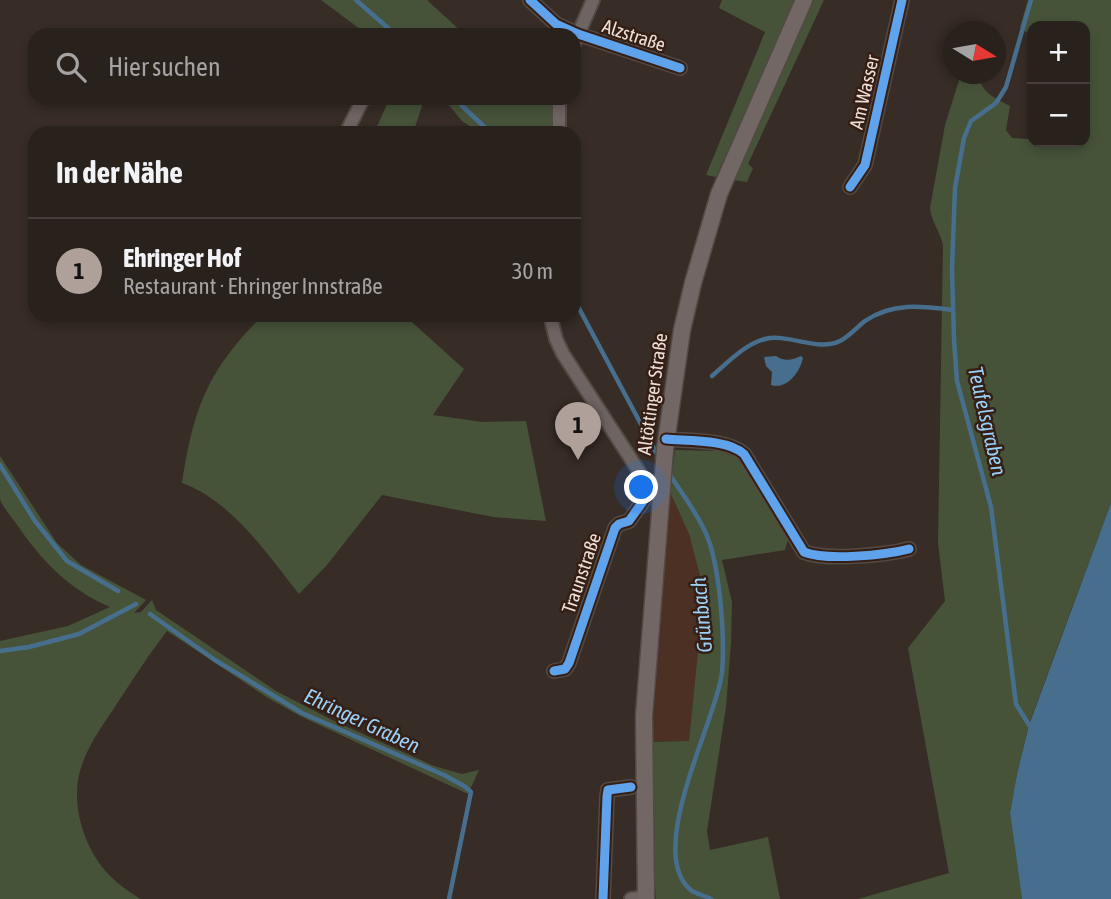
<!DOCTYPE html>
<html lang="de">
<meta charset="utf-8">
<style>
body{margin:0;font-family:"Asap Condensed",sans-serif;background:#352e29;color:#f1f3f6}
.controls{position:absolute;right:21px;top:21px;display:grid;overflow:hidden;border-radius:14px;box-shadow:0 4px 10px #0003}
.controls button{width:63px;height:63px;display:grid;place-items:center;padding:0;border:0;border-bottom:2px solid #453e3b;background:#29211c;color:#f1f3f6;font:35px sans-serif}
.compass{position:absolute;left:943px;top:21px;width:63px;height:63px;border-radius:50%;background:#29211c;box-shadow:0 4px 10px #0003;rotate:101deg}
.you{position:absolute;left:642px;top:488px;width:24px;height:24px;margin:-18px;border:5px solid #fff;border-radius:50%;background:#1a73e8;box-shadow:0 0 0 10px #1a73e833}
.badge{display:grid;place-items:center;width:46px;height:46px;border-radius:50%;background:#afa19a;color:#111;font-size:23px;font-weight:700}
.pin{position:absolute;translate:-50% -58px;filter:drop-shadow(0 2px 4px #0008)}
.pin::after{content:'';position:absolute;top:37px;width:24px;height:21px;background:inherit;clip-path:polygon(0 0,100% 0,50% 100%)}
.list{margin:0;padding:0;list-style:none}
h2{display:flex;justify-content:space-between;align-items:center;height:91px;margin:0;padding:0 28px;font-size:30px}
h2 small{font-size:23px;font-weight:400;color:#a5a3a3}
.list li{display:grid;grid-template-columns:46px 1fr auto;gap:21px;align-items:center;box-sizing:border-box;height:105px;padding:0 28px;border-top:2px solid #453e3b}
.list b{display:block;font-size:26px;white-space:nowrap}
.list p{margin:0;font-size:23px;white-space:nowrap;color:#a5a3a3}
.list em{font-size:23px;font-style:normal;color:#a5a3a3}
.icon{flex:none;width:38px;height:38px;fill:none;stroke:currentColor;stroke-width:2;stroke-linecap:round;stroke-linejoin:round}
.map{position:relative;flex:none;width:1111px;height:899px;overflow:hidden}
.search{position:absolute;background:#29211c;box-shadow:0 4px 10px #0003;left:28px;top:28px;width:553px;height:77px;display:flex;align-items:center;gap:18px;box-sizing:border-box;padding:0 24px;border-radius:21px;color:#a5a3a3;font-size:26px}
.panel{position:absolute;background:#29211c;box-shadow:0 4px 10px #0003;left:28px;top:126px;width:553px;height:196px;border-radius:21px}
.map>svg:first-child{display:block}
.built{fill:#4b3023}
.green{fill:#465339}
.water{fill:#476f8d}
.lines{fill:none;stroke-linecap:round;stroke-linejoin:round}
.stream{stroke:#476f8d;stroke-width:4.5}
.minor-casing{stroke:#534a44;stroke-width:16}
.secondary-casing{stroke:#534a44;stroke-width:19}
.minor{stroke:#6e6462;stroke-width:12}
.secondary{stroke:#726764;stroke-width:16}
.cycleway-casing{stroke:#351f15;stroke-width:13}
.cycleway{stroke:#60a3ed;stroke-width:9}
.labels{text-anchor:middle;stroke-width:5;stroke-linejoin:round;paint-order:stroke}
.street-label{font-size:19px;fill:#efe0d9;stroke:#351f15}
.water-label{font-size:21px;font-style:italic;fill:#9ad1fa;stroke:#351f15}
</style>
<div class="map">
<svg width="1111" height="899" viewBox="0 0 1111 899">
<rect width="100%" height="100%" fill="#372c26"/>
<path class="built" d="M670,492L689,534L704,591L689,741L652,742Z"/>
<path class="green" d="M321,0H427L465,35H368Z
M722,0H795L716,177L706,175L765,32L719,8Z
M812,0H824L748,164L753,168L747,182L734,180Z
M1028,0H1111V503L1029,724L1017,774L1010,813L1022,899H858L949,873L908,648L945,601L938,543L943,245C940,231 931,221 930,208L945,125L961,74H978C981,92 994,98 1010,106L1006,130L1012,138L1028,139L1032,129V142H1085V26H1032V37L1020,27Z
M390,98H421L422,106L413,133H374Z
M443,98H536L551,103L552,133H480L462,121Z
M263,315H404L464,369L433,415L483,422L526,421L546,521L493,517L382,495L327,565L299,594C267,554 232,501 182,483C194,407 207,371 263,315Z
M675,450L720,451L738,458L788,539L785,550L722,560L732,602L731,643L726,707L707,831L710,850L768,837L780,899H656L652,843V742L689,741L704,591L689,534L670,492Z
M0,456L57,543L81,565L146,600L134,613L141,612L152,600L156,610L276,691L332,720L434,766L462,774L479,770L468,794L300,716L268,698L167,631C149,654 134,678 118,702C106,721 91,740 83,762C69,796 81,840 103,868C113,881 127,890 140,899H0V641L68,626L110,607C68,589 40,559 15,522C10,515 2,506 0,499C0,487 0,468 0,456Z"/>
<path class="water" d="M776,356C785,362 792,360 801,356L803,358C800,372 787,390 771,385L772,372L766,366L764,357Z
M1111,503V899H1022L1010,813L1017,774L1029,725Z"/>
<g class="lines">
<path class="stream" d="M356,0L396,35
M1031,0L1006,87L996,103L971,121L964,138L955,188L952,269L954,340L957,381L991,507L1016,704L1029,725L1034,728
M456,98L462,106L491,133
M574,299L658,456
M712,376C727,363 745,344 765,339C788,333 817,352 840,341C849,337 857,327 865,321C892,302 922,306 953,310
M0,465L35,521L67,561L118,591
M668,472C680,491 699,515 707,536C720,568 725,637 722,673C717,719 643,854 692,891C697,894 706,896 711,899
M150,614L215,660L302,713L444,775L464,786L471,792L449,899
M0,651L29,647L79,634L136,604"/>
<defs>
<path id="minor" d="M530,0L556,24L578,34L680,68
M574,44L593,0
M559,98V133
M346,133L363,99
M850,187L865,165L902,0
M550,315L556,339L563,354L651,490L657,491
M666,439C688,441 727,439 744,454L804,552C826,561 886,555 909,549
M554,671L565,669L569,663L615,528L619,524L629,521L651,490
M603,899L607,796L608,790L631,787
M631,899L646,897"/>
<path id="secondary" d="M646,899L644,716L665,449L682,330L693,283L719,194L804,0"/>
</defs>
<use href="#minor" class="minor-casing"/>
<use href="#secondary" class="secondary-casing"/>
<use href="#minor" class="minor"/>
<use href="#secondary" class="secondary"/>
<defs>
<path id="cycleway" d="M530,0L556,24L578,34L680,68
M850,187L865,165L902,0
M666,439C688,441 727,439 744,454L804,552C826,561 886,555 909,549
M554,671L565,669L569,663L615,528L619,524L629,521L651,490
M603,899L607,796L608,790L631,787"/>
</defs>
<use href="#cycleway" class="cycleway-casing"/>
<use href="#cycleway" class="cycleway"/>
</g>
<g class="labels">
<g class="street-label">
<text transform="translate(634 35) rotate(18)" y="7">Alzstraße</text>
<text transform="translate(864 92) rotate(-77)" y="7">Am Wasser</text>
<text transform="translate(652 394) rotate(-82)" y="7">Altöttinger Straße</text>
<text transform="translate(581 573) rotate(-71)" y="7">Traunstraße</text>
</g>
<g class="water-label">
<text transform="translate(987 421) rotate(77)" y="7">Teufelsgraben</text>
<text transform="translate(702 615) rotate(-95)" y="7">Grünbach</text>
<text transform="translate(362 721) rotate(25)" y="7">Ehringer Graben</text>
</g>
</g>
</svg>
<div class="controls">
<button>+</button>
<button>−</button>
</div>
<svg class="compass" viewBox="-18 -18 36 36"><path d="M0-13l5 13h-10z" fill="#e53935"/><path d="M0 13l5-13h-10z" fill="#a5a3a3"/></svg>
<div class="you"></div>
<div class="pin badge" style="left:578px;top:460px">1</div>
<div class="search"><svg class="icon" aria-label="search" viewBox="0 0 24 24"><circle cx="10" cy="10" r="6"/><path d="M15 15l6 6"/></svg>Hier suchen</div>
<section class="panel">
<h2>In der Nähe<small></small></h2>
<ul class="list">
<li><span class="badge">1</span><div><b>Ehringer Hof</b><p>Restaurant · Ehringer Innstraße</p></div><em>30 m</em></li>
</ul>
</section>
</div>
